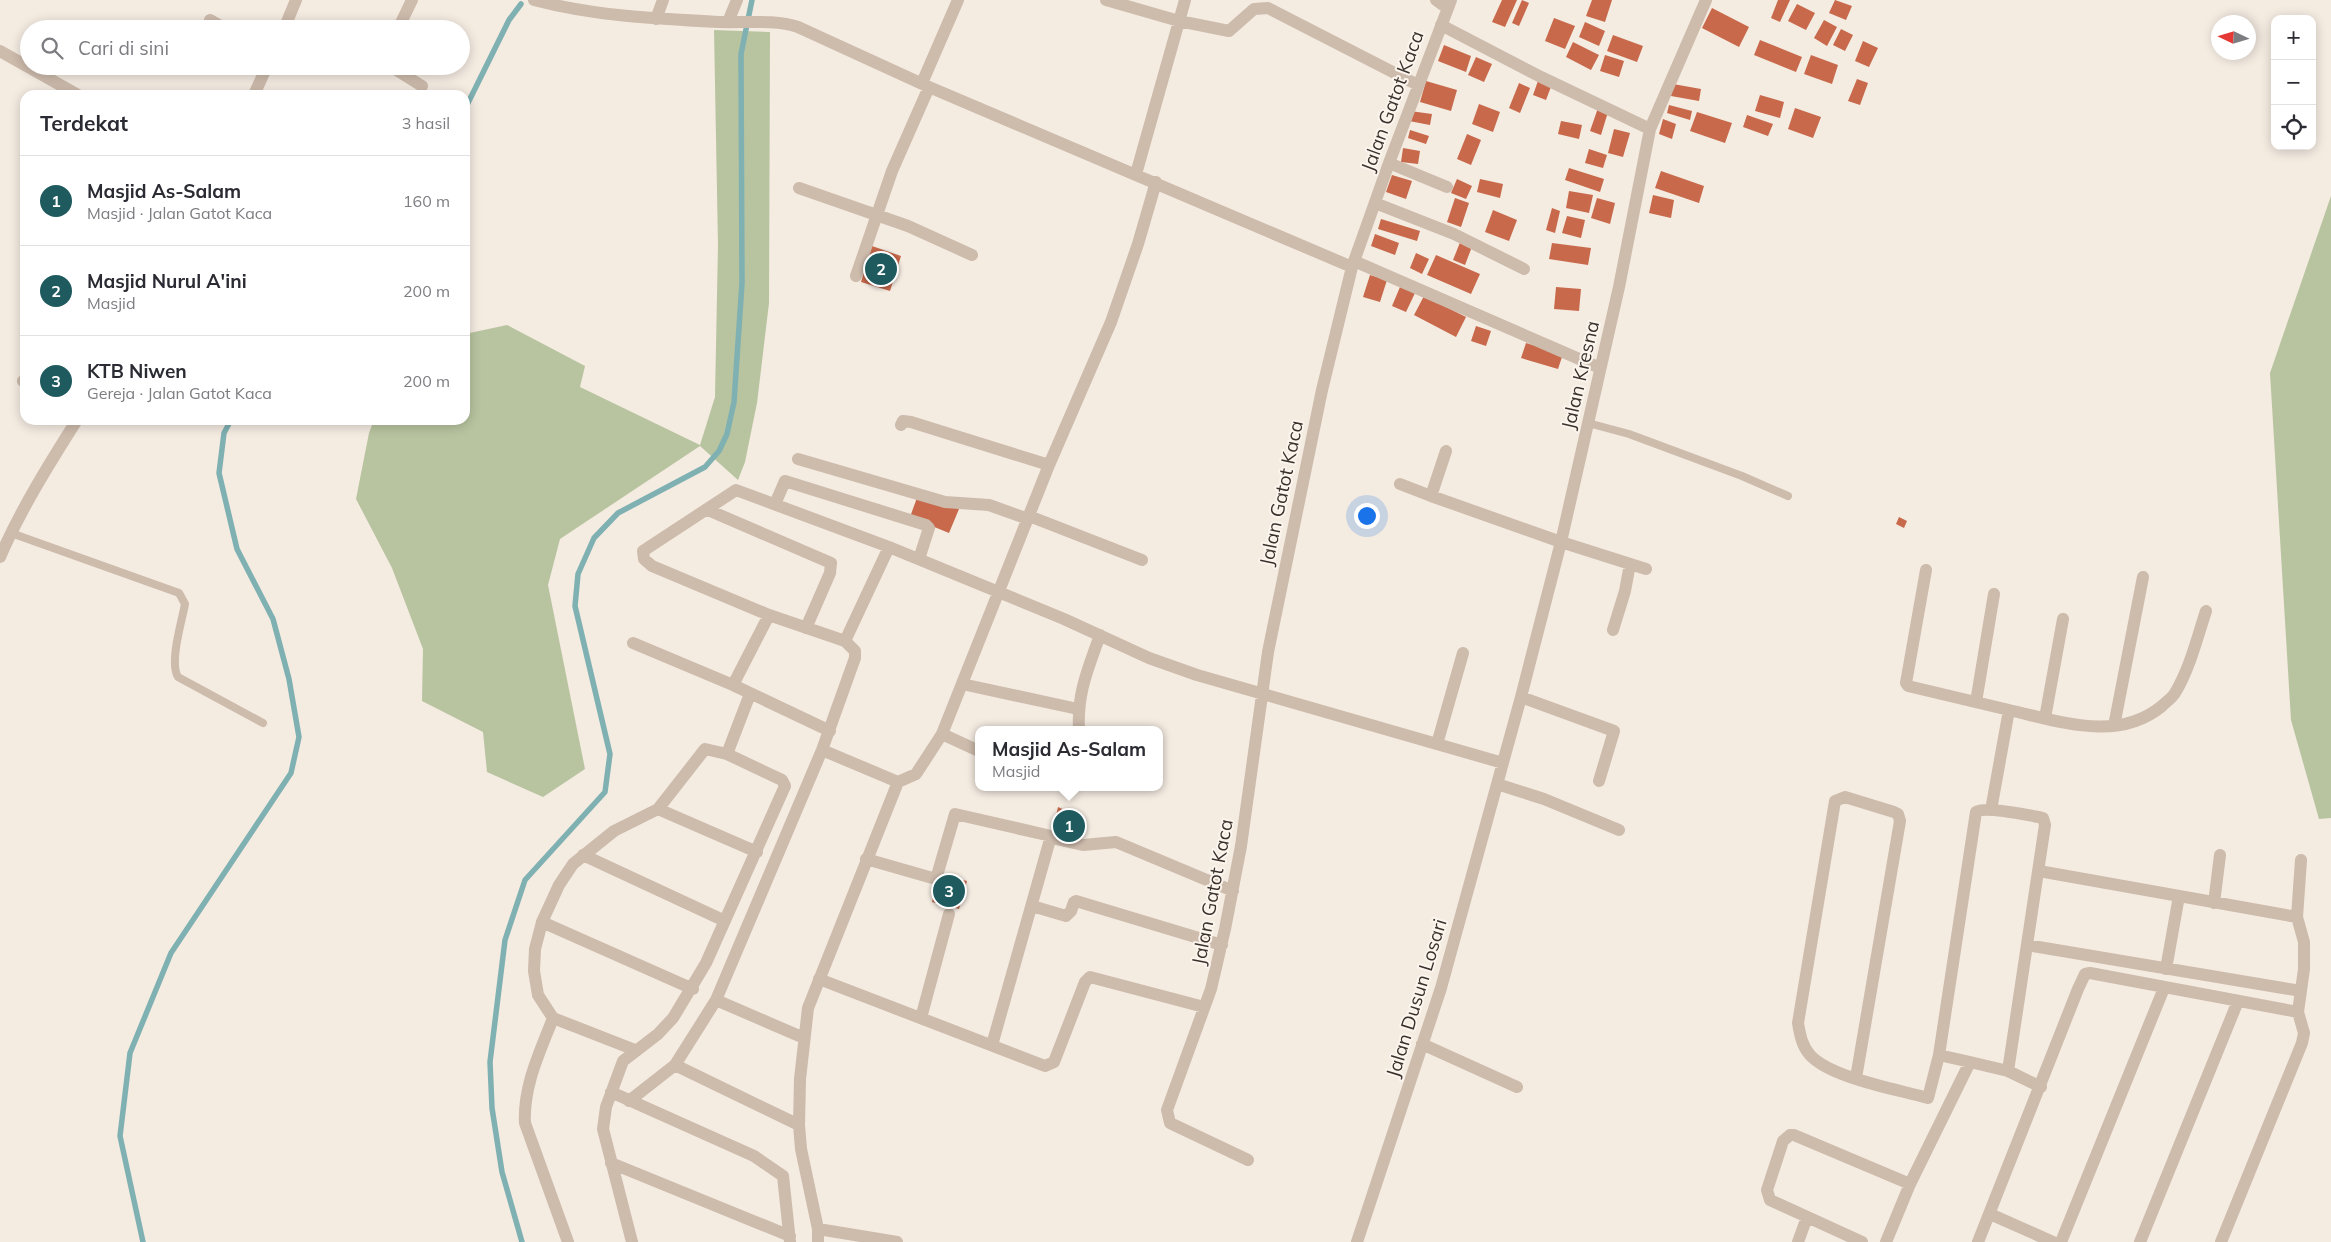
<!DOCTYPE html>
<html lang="id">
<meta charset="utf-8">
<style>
body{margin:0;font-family:Mulish,sans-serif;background:#f7f7f7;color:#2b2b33}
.controls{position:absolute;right:15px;top:15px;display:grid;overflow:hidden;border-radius:10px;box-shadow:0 2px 12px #0003}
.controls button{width:45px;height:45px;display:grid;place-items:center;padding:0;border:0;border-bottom:1px solid #e1e1e2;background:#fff;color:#2b2b33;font:25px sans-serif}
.compass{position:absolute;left:2211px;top:15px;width:45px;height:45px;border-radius:50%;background:#fff;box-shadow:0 2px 12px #0003;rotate:274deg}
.you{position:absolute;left:1366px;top:515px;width:18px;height:18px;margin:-12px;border:4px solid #fff;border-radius:50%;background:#1a73e8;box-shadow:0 0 0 8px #1a73e833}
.badge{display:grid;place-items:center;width:32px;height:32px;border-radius:50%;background:#1f5a5e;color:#fff;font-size:16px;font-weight:700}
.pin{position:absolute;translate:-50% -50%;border:2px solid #fff;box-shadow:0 1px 5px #0006}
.popup{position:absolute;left:975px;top:726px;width:188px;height:65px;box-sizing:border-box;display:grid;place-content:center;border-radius:10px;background:#fff;filter:drop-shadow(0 1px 4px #0005);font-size:16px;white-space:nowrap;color:#7c7c81}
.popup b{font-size:19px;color:#2b2b33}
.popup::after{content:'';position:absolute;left:50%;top:100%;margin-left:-10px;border:10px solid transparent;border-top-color:#fff}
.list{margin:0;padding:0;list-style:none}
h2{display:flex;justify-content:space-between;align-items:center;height:65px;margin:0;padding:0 20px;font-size:21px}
h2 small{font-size:16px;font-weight:400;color:#7c7c81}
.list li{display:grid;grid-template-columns:32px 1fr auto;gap:15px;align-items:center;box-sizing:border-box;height:90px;padding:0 20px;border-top:1px solid #e1e1e2}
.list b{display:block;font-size:19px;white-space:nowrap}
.list p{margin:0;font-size:16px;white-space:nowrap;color:#7c7c81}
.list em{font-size:16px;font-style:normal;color:#7c7c81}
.icon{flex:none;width:28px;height:28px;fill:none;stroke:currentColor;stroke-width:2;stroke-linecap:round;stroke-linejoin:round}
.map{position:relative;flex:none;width:2331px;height:1242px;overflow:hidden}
.search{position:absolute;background:#fff;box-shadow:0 2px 12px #0003;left:20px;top:20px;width:450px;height:55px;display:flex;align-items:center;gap:12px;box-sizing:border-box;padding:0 18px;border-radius:28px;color:#7c7c81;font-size:19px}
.panel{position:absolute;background:#fff;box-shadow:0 2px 12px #0003;left:20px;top:90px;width:450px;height:335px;border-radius:15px}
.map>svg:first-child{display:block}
.green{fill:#b8c4a0}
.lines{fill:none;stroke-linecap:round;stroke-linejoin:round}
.stream{stroke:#7fb0b2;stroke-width:5.5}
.building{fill:#c8694b}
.service{stroke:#cdbbac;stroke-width:8}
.minor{stroke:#cdbbac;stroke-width:12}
.labels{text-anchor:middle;stroke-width:4;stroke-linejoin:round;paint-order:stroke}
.street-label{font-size:19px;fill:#3b302b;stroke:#fbf5ee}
</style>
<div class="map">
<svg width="2331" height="1242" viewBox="0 0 2331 1242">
<rect width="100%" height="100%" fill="#f4ebe1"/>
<path class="green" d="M714,30L770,32L769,303L757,403L745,462L738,480L700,446L560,539L548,585L585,769L543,797L487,772L483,732L422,701L423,649L392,568L356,499L369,433L374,420H465V334L507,325L585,366L580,387L700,445L715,397L718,245Z
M2331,196V818L2319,819L2291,720L2270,373Z"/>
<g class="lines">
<path class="stream" d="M465,109L509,20L521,4
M143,1242L120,1136L130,1053L171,953L291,773L299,737L289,679L273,619L237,549L219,473L224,433L231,420
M522,1242L502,1172L492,1108L490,1062L505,940L525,880L605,792L610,754L575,606L578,574L594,538L618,513L705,467L719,451L727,434L734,402L742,283L741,54L752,0"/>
</g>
<path class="building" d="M1502,0H1517L1505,27L1492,22Z
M1522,0L1529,3L1519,26L1512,23Z
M1592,0H1612L1605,22L1586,16Z
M1778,0H1790L1780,22L1771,18Z
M1835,0L1852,6L1846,20L1829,13Z
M1797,4L1815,13L1806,30L1788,21Z
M1712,8L1749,27L1739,47L1702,28Z
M1554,18L1575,26L1565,49L1545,41Z
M1824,20L1837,27L1827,46L1814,38Z
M1585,22L1605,31L1599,46L1579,37Z
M1841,29L1853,35L1845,51L1833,45Z
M1613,35L1643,46L1637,62L1607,51Z
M1760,40L1802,57L1796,72L1754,55Z
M1863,41L1878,48L1869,67L1855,61Z
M1573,42L1599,55L1591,70L1566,57Z
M1444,45L1471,56L1466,72L1438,61Z
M1605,55L1624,61L1619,77L1600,71Z
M1811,55L1838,65L1832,84L1804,74Z
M1476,57L1492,64L1484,82L1468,75Z
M1539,78L1552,84L1546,100L1533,95Z
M1857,79L1868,83L1860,105L1848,101Z
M1426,81L1457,90L1451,111L1420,102Z
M1519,83L1530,88L1520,113L1509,108Z
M1673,84L1701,89L1699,101L1671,96Z
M1760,95L1784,102L1780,118L1755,111Z
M1479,104L1500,112L1493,132L1472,124Z
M1669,105L1692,111L1690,120L1667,113Z
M1598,108L1608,112L1601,135L1590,131Z
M1795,108L1821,117L1813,138L1788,129Z
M1410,111L1432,114L1430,125L1409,121Z
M1697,112L1732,123L1725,143L1690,131Z
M1747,115L1773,124L1768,136L1743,127Z
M1663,119L1676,124L1672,139L1659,134Z
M1561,121L1582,125L1579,139L1558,134Z
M1614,129L1630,133L1623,157L1608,153Z
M1410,130L1429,136L1426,144L1408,138Z
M1467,134L1481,140L1471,165L1457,159Z
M1403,148L1420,151L1418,164L1401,162Z
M1589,149L1607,155L1603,168L1585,163Z
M1569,168L1604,179L1600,192L1565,180Z
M1661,171L1704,186L1699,203L1655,188Z
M1392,175L1412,181L1406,199L1386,192Z
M1457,179L1472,186L1466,199L1451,193Z
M1480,179L1503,184L1500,198L1477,192Z
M1569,191L1593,195L1589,213L1566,208Z
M1653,195L1674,200L1671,218L1649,213Z
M1455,198L1469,203L1461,227L1447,222Z
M1597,198L1615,203L1610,224L1591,218Z
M1552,208L1560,211L1555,233L1546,230Z
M1493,210L1517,220L1509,241L1485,232Z
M1567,216L1585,220L1581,238L1562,233Z
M1381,219L1420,231L1417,241L1378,229Z
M1375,234L1399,243L1395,255L1371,246Z
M1461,240L1473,244L1465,265L1453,260Z
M1552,243L1591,248L1588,265L1549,259Z
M872,246L901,256L890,291L861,282Z
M1416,253L1429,259L1422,274L1410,268Z
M1436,255L1480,274L1471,294L1427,275Z
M1370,275L1387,280L1380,302L1363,297Z
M1400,287L1415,293L1406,312L1392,306Z
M1556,287L1581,289L1579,311L1554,309Z
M1424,296L1466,317L1456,337L1414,315Z
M1476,326L1491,331L1486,346L1471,341Z
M1526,343L1563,354L1558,369L1521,358Z
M918,495L959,509L949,533L910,517Z
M1899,517L1907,521L1904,528L1896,524Z
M1058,807L1085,819L1081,840L1052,834Z
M939,874L967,881L959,909L932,902Z"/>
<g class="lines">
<path class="service" d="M1588,423L1629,434L1742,476L1788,496
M11,533L179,593L185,604C182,621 169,662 178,677L263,723"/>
<path class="minor" d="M534,0C594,16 657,19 719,22C745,23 774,19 798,27L929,87L1352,267
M1106,0L1179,21L1229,31L1254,9L1268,8L1418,85
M1436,0L1447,8
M656,19L663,0
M210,20L226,29
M728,22L737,0
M1441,25L1541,77L1650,129
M284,29L296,0
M398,29L412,0
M0,51L78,95
M390,66L422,86
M922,83L958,0
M254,95L267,66
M1389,163L1447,187
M1136,174L1185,0
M799,188L908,226L972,255
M1375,203L1454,234L1524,269
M1354,261L1600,368
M856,276L892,171L929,87
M23,381L25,382
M901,425L903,421L911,422L1049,465
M1446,451L1431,496L1561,542L1646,569
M798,459L945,502L989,505L1028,519
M1400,484L1431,496
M775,504L785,481L926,525L929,528L919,559
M708,510L831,563L830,573L806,628
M1029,516L1142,560
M0,557C21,509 49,464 77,420
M1926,570L1906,683L1908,686L2009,710L1991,810
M769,615L733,685L830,731
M1613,630L1625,591L1630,564
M845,641L889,547
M633,643L733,685
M962,684L1078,709
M1521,697L1614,731L1599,781
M1976,702L1994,594
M2009,710C2059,721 2117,743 2162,706C2166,702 2172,698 2175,693C2190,668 2197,638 2206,611
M2045,718L2063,619
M2114,726L2143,577
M1079,730C1077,693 1088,669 1100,635
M942,734L979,751
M1437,744L1463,653
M822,750L898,782
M1497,784L1544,799L1619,830
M658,809L757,852
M1051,838L1083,845L1116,842L1233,891
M583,855L725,921
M866,859L936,879L955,814L1051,836L992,1045
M2039,871L2297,917
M2214,903L2220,855
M1032,906L1066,916L1071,911L1074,902L1076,901L1222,945
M542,922L693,989
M2027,945L2301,991
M2166,969L2179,896
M819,979L1045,1066L1054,1062L1085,982L1090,977L1204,1007
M716,1000L804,1038
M2298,1012L2304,969V942L2297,917L2301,860
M553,1018C540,1052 523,1086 525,1123L568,1242
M921,1018L949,914
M1422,1044L1517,1087
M635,1050L553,1018L538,995L534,971L535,949L542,922L559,885L573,864L614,831L658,809L705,749L727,754
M1939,1055L1970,1062
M1856,1078L1900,821L1898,814L1894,812L1845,797L1835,801L1798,1023C1800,1035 1802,1046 1810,1055C1831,1078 1896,1089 1928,1098L1939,1055L1976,812C1985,806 2026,815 2039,817L2043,818L2045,825L2008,1071
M611,1092L754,1156L783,1176L790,1242
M629,1101L675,1065
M799,1125L675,1065L716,1000L822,750L855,658V651L845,641L769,615L652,566L644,559L643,551L736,490L889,547L1064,619L1149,658L1197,675L1503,763
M1248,1160L1170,1123L1167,1110L1211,989L1225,929L1241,846L1268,652L1322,390L1352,267L1389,163L1451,0
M611,1163L790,1236
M1990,1214L2053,1242
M818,1229L897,1242
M632,1242L603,1129L606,1107L623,1061L658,1034L673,1018L706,963L785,786L782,780L727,754L750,694
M818,1242V1229L801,1149L799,1125L800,1079L808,1008L898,782L916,774L942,734L1049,465L1111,322L1138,244L1156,182
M1357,1242L1441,988L1521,697L1561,542L1619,287L1650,129L1706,0
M1798,1242L1807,1217
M1862,1242L1770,1200L1767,1190L1783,1141L1790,1135H1794L1910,1184
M1886,1242L1910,1184L1970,1062L2008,1071L2041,1087
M1978,1242L2078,989L2085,974L2090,973L2298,1012L2304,1033L2302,1043L2221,1242
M2061,1242L2164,988
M2140,1242L2238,1001"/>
</g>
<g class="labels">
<g class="street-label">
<text transform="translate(1392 101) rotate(-70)" y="7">Jalan Gatot Kaca</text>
<text transform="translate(1580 375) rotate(-77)" y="7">Jalan Kresna</text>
<text transform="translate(1281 493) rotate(-78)" y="7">Jalan Gatot Kaca</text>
<text transform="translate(1212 892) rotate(-79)" y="7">Jalan Gatot Kaca</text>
<text transform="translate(1416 998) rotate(-73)" y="7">Jalan Dusun Losari</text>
</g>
</g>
</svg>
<div class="controls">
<button>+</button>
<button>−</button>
<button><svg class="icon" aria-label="locate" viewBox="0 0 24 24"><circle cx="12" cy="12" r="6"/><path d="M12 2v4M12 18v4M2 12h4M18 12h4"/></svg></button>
</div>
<svg class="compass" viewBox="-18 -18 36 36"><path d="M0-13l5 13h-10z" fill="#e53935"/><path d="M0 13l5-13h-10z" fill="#7c7c81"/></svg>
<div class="you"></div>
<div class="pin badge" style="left:1069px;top:826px">1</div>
<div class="popup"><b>Masjid As-Salam</b>Masjid</div>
<div class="pin badge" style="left:881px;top:269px">2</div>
<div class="pin badge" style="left:949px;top:891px">3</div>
<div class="search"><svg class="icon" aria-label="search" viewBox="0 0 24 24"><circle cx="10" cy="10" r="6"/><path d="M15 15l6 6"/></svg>Cari di sini</div>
<section class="panel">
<h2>Terdekat<small>3 hasil</small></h2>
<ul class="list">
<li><span class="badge">1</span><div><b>Masjid As-Salam</b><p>Masjid · Jalan Gatot Kaca</p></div><em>160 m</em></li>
<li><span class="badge">2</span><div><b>Masjid Nurul A'ini</b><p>Masjid</p></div><em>200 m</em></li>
<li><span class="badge">3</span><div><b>KTB Niwen</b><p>Gereja · Jalan Gatot Kaca</p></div><em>200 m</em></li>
</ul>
</section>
</div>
